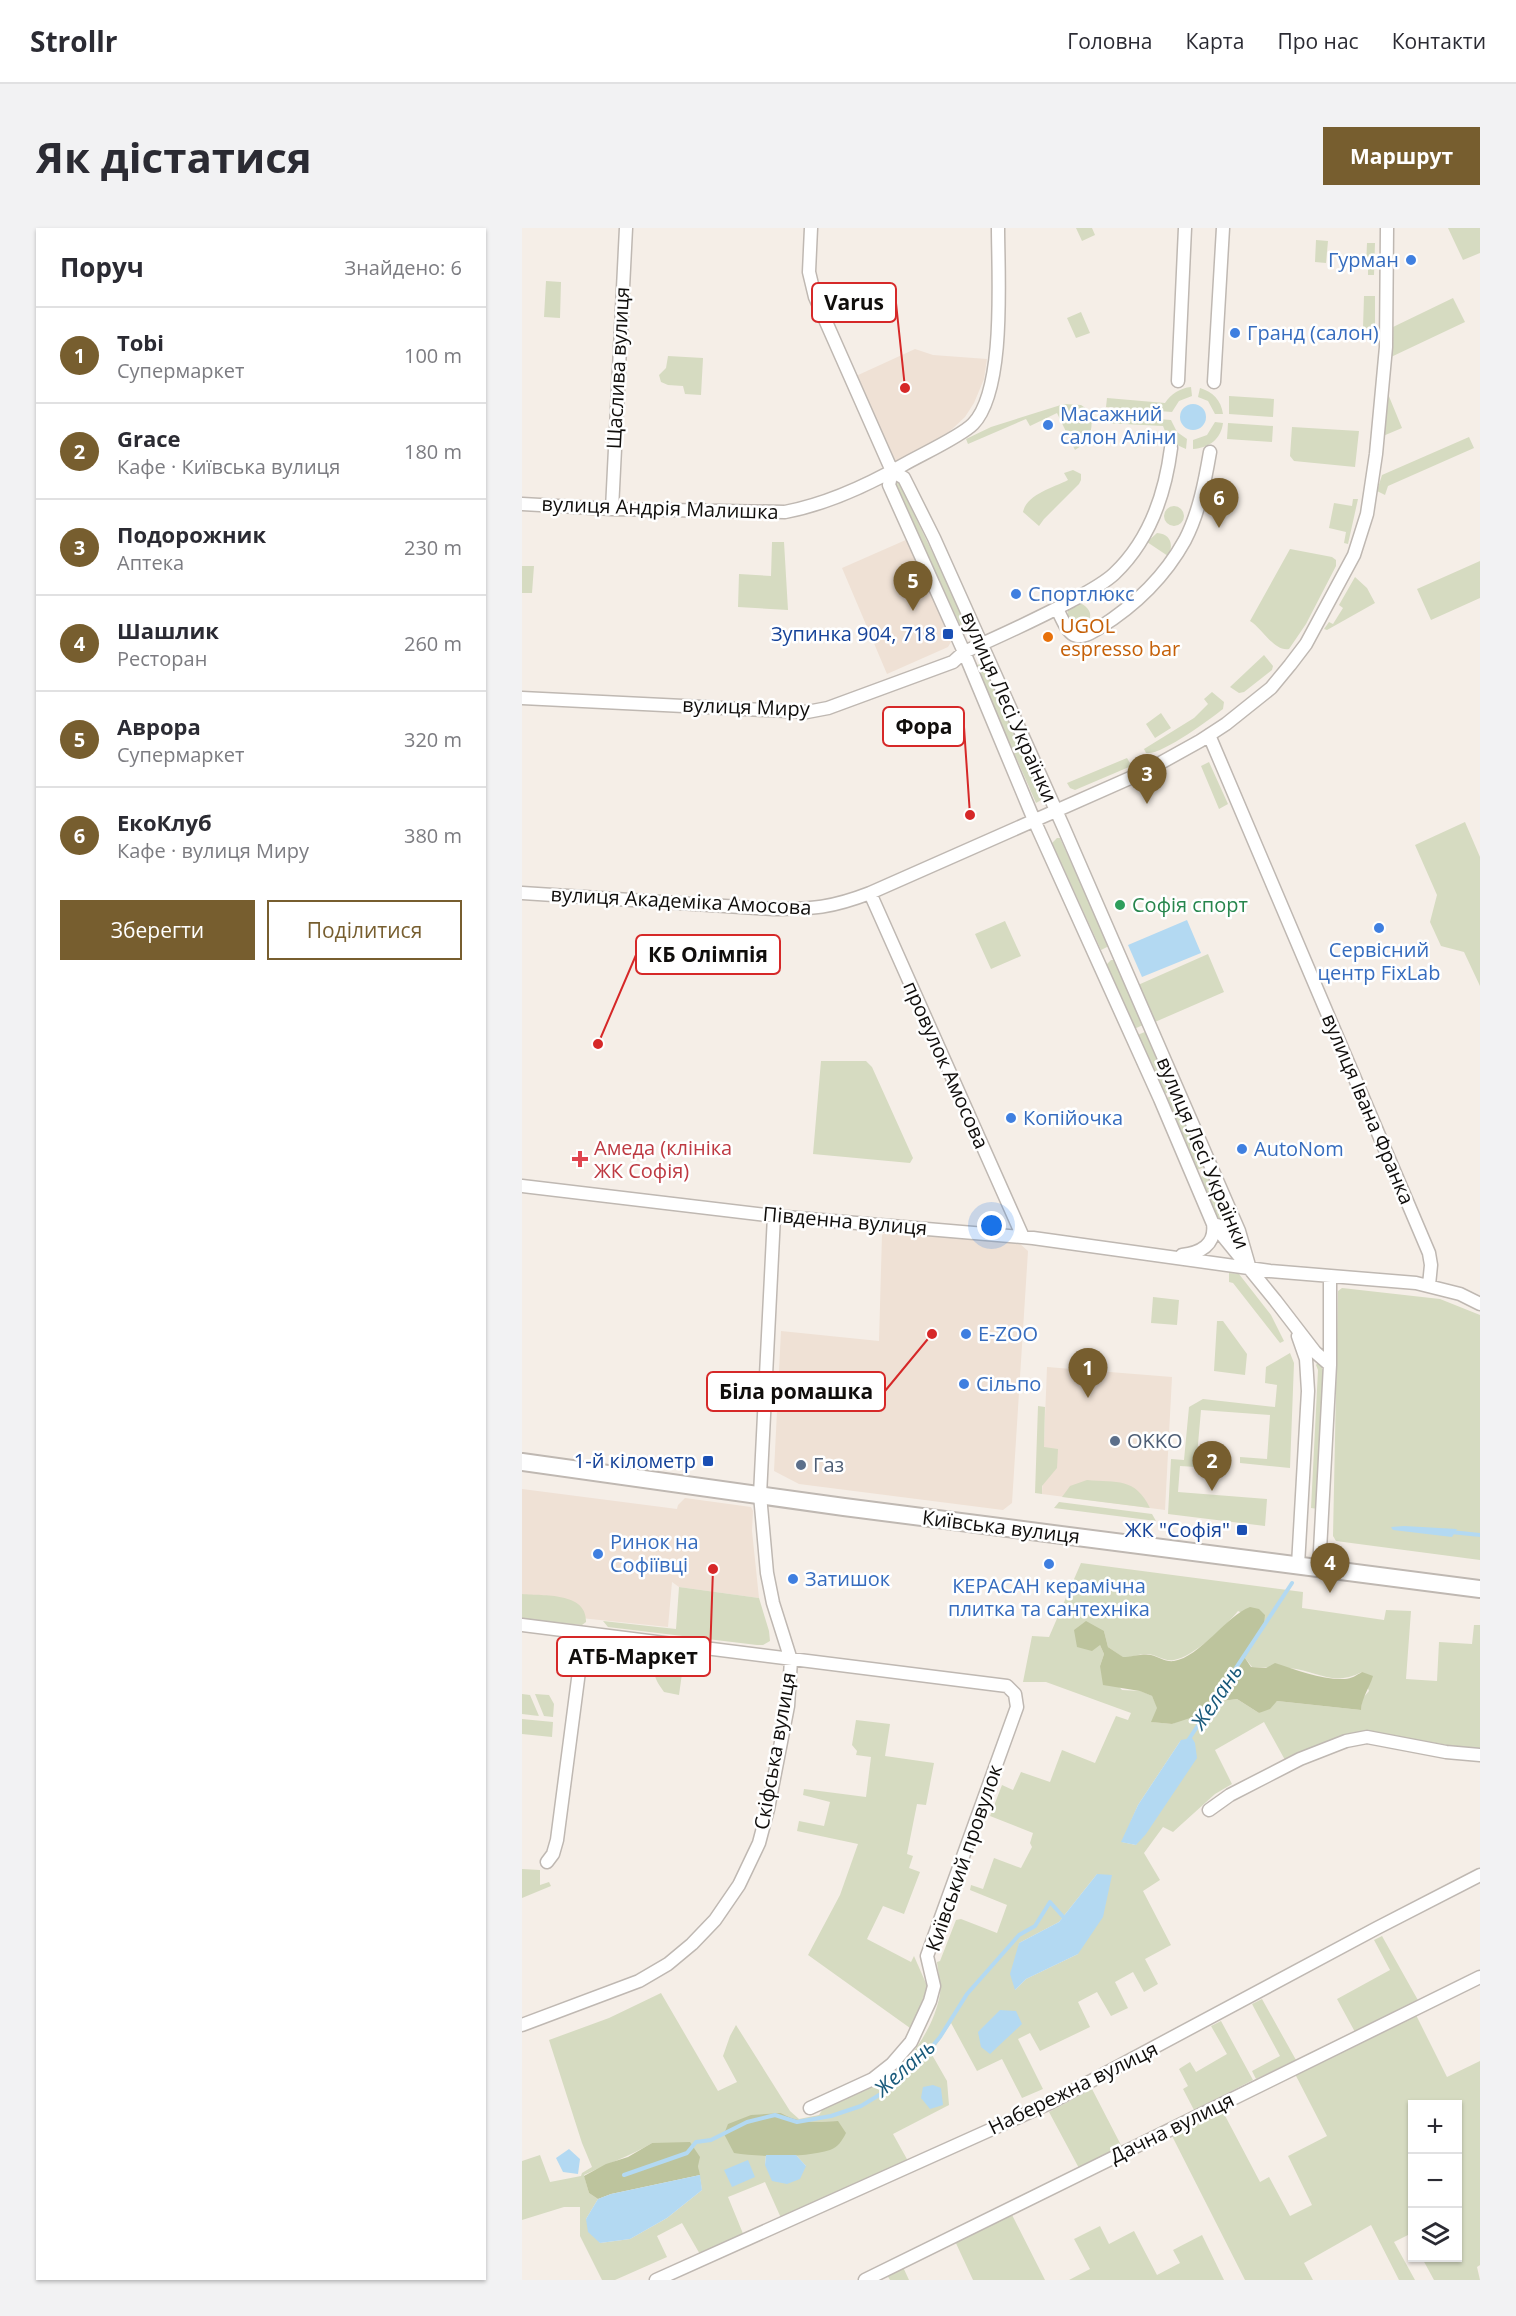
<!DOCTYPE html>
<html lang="uk">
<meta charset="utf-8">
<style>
body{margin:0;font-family:"Open Sans",sans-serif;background:#f2f2f3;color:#2b2b33}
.controls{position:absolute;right:18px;bottom:18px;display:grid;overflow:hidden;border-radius:0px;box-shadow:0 2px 4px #0004}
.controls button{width:54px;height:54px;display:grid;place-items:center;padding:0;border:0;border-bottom:2px solid #e1e1e2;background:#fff;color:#2b2b33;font:30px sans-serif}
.you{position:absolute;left:470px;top:998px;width:21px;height:21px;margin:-15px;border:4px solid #fff;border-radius:50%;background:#1a73e8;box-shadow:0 0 0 9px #1a73e833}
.badge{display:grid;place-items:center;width:39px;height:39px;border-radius:50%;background:#775e2f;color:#fff;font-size:20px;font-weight:700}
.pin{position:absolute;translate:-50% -50px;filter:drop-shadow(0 2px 3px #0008)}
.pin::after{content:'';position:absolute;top:32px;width:21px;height:18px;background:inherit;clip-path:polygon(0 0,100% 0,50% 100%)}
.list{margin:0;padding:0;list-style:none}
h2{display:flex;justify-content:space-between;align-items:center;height:78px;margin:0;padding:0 24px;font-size:26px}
h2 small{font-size:20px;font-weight:400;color:#7c7c81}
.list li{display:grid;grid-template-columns:39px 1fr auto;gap:18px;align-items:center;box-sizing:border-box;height:96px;padding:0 24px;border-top:2px solid #e1e1e2}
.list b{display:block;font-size:22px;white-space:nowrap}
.list p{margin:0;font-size:20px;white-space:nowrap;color:#7c7c81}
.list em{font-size:20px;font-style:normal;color:#7c7c81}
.actions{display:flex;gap:12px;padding:18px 24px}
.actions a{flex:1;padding:14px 0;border:2px solid #775e2f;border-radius:0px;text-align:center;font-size:21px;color:#775e2f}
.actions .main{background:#775e2f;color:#fff}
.icon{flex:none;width:33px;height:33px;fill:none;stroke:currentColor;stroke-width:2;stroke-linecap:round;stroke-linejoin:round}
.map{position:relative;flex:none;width:958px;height:2052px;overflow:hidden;border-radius:0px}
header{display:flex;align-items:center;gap:36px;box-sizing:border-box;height:84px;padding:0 30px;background:#fff;border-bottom:2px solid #e1e1e2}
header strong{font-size:28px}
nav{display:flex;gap:33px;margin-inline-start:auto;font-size:21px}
.intro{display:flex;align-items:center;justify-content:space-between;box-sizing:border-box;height:144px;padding:0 36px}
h1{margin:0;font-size:42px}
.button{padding:15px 27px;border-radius:0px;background:#775e2f;color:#fff;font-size:21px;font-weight:700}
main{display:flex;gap:36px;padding:0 36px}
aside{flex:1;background:#fff;border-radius:0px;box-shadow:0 2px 4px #0004}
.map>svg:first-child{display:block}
.built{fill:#efe1d5}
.green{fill:#d6dbc1;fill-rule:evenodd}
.forest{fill:#bdc49d}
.water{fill:#b3d9f2}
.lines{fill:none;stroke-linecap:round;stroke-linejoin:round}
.stream{stroke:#b3d9f2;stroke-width:4}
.minor-casing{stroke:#bfb8b2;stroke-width:15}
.major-casing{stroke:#bfb8b2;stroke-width:20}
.minor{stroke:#fff;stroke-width:12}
.major{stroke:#fff;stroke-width:16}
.shop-dot{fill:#3f7fe0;stroke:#fff;stroke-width:2}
.transit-dot{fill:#1a4fb4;stroke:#fff;stroke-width:2}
.food-dot{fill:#e8710a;stroke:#fff;stroke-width:2}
.leisure-dot{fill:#2e9e5b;stroke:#fff;stroke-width:2}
.health-dot{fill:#e0444e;stroke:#fff;stroke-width:2}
.service-dot{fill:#5c6f8a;stroke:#fff;stroke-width:2}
.labels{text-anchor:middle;stroke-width:5;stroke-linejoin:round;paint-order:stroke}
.shop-label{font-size:20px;fill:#366cbe;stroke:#fff;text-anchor:start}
.street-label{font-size:20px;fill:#100e0c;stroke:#fff}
.food-label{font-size:20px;fill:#c56008;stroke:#fff;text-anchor:start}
.transit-label{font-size:20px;fill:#164399;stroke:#fff;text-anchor:end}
.leisure-label{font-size:20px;fill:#27864d;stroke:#fff;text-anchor:start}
.health-label{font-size:20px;fill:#be3a42;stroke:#fff;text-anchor:start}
.service-label{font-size:20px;fill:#4e5e75;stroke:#fff;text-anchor:start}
.water-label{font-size:21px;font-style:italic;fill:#18597a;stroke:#fff}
.leader{fill:none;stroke:#d62828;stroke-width:2}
.callout-dot{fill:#d62828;stroke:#fff;stroke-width:2}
.callout{fill:#fff;stroke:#d62828;stroke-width:2}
.callout-label{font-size:21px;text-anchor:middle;font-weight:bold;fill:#100e0c}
</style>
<header>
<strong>Strollr</strong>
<nav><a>Головна</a><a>Карта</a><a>Про нас</a><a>Контакти</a></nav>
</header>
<div class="intro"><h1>Як дістатися</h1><a class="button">Маршрут</a></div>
<main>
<aside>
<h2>Поруч<small>Знайдено: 6</small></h2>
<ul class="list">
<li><span class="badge">1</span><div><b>Tobi</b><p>Супермаркет</p></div><em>100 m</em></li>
<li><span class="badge">2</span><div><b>Grace</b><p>Кафе · Київська вулиця</p></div><em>180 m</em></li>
<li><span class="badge">3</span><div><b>Подорожник</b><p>Аптека</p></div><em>230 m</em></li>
<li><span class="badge">4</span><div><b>Шашлик</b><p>Ресторан</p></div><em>260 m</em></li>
<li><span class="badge">5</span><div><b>Аврора</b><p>Супермаркет</p></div><em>320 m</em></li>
<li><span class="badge">6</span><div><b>ЕкоКлуб</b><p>Кафе · вулиця Миру</p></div><em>380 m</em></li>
</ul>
<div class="actions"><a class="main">Зберегти</a><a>Поділитися</a></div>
</aside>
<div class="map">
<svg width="958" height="2052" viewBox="0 0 958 2052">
<rect width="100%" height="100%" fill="#f5eee7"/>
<path class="built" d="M393,121L411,127L465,131L462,151L452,175L443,189L427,204L378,233H373L334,148Z
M386,311L429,414L426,419L365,446L320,340Z
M364,1004L497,1015L506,1023L490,1275L481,1282L277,1256L252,1243L259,1103L357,1113L360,1007Z
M525,1139L650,1149L643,1282L520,1266Z
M0,1261L155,1281L156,1277L163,1270L229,1279L231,1283L230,1303L237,1370L157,1359L150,1354L146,1399L0,1384Z"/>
<path class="green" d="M554,0H570L573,7L560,13Z
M926,0H958V25L941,32Z
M794,12L806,13L804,35L793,34Z
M845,15H853L852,47H846V38H844Z
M24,53L39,54L38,90L22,89Z
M842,68H853V100H841Z
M931,70L943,94L869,129L871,99Z
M559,84L568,105L554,110L545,90Z
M146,128L181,130L179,167L163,166L161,158L146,157L139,154L137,147L144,140Z
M669,159L670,168L657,173L650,184L584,179L585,170L643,175C649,166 658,160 669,159Z
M678,160C691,164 699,172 701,186H693L686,173L676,169Z
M864,166H866L880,200L861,208Z
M707,168L752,171L751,189L707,186Z
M542,176L559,177L568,183C572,200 569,213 553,222L535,185L508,198L504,191L446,216L444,211L469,199Z
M583,187L649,192L655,204L665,211L664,221C653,217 645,210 641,198L582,195Z
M693,194L701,195C699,211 687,220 671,221V212L685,207Z
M706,195L751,198L750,214L705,211Z
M770,199L837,203L833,239L772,233L768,228Z
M947,209L952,220L866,258L863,267L855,263L860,247Z
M551,242L559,246V252L557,256L522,291L517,298L501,284C505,266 531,260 546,252L542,245Z
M376,253L444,394L438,397L373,257Z
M831,271H836L826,316L822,315L824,304L807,300L812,275L830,278Z
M642 288a10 10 0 1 1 20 0a10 10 0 1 1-20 0Z
M635,305C649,306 652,317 646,328L625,314Z
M250,314H262L266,382L216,379L217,346L249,348Z
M768,321L810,329L814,332V338L784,396L767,421C752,424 740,400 728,393Z
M958,333V370L909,392L895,361Z
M0,338H12L10,365H0Z
M833,349L845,360L853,375L805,402L802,401L807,394L811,396L821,380L817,377Z
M556,374C590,389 542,417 546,380Z
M742,427L751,438L750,442L722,464L717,465L708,459Z
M459,435L463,436L521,571L514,575L454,438Z
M690,464L702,474L701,481C688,491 639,528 624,525L622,521L672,490L686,476L682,471Z
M639,485L649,500L633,510L624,496Z
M605,530L608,535L607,539L553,562L548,560L545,555Z
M687,534L706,576L697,581L679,538Z
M943,594L958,629V758L942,724L919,718L908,694L915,667L893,617Z
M535,610H538L587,718L579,722L530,615Z
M483,693L499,728L469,741L453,706Z
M686,726L702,764L633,794L616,757Z
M589,732H593L621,797L612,801L584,737Z
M623,804L648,863L641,867L615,807Z
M299,833H344L350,839L391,930L388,935L291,926Z
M650,867L682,939L673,943L642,872Z
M685,946L703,987L702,994L694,992L676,950Z
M707,1045L717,1046L749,1087L762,1113L758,1115L711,1055L707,1054Z
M820,1060L918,1071L958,1087V1332L814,1313L811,1308L816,1063Z
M631,1069L657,1072L655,1097L629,1095Z
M695,1093H701L725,1126L723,1147L692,1143Z
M768,1125L772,1135L768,1240L718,1235V1229L745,1231L748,1187L679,1182L674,1239L658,1238L656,1264L745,1271L743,1298L646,1286L649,1231L662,1232L667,1179L681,1171L753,1179L755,1157L743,1155L744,1139Z
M796,1134L800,1137L801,1143L796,1281L789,1280L796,1142L794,1137Z
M516,1178L523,1179L522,1219L536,1221L535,1240L520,1258V1266L513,1265Z
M565,1252C595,1255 613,1249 628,1280L540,1269L548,1258Z
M537,1274L630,1286L634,1293L532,1280Z
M559,1335L781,1364L780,1380L862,1392L864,1382L889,1383L884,1451L915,1453L917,1414L950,1416L952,1397H958V1521L925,1517L849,1504L815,1509L763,1532L742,1494L693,1522L710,1556L693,1566L651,1604L641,1599L622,1625L638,1652L621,1663L649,1717L623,1731L636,1756L622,1764L611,1744L593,1754L606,1780L589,1788L575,1764L556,1774L568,1799L518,1823L508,1805L496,1811L521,1861L500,1870L480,1831L455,1843L429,1795L409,1825L425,1853L427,1877L371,1906L386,1933L259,1990L243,1954L206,1969L222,2008L179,2028L160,1995L135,2008L145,2029L93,2052H80L58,2008V1979H42L0,1992V1933L18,1927L28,1954L59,1948L60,1945L70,1939L60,1915L27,1812L87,1790L139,1765L196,1863L215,1854L201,1828L208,1808L214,1797L268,1883L277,1891L297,1887L302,1879C320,1870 340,1866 357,1855C387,1837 412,1800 418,1766C419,1756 416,1744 415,1734L418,1733L434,1692L439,1691L475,1705L485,1677L448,1662L449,1657L461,1661L472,1630L499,1640L510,1619L508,1615L511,1605L468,1588L480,1557L491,1562L499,1544L528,1554L540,1522L573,1535L594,1488L606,1492L609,1485L524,1454H501L510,1408L527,1409ZM716,1383L742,1395L723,1430L730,1439C742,1440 755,1439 767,1440C797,1443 810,1459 840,1444L847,1463L840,1471L839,1482L755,1473L737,1485L715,1471L700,1473L650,1496L630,1494L636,1480L630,1468L619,1463L600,1462L578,1438L582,1426L578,1417L582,1403L586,1419L602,1430C609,1429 617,1426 625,1426C634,1426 642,1434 652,1432C671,1429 704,1398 716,1383ZM659,1512L614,1617L600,1614L616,1577ZM575,1646L556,1726L504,1751L493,1762L497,1715L537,1694ZM259,1885C280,1896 292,1894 315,1893L309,1921L274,1927L284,1938L243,1937L244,1927ZM130,1915L176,1938L180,1962L145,1990L108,2011L78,2015L64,1991L76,1971L67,1965L62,1947C85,1936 108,1928 130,1915Z
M157,1359L237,1370L247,1403L248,1413L241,1417H235L86,1399L81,1393L154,1401Z
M0,1366C22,1368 65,1364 64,1394L60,1397L0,1391Z
M136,1429L162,1431L157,1467L142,1464C132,1450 130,1446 136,1429Z
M0,1466L8,1467L17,1488L0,1486Z
M13,1466L27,1467L32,1476L31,1489L22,1488Z
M0,1491L31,1494L30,1509L0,1506Z
M334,1492L368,1496L363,1528L412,1535L404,1577L395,1576L385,1626L391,1628L387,1640L398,1644L382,1686L361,1678L345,1711L389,1734L392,1728L406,1760L388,1800L286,1727L318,1667L336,1616L275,1603L277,1593L302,1598L308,1574L281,1567L282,1561L344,1569L349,1529L334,1527L335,1523L330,1517Z
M0,1641L18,1642V1657L27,1654L29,1658L0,1670Z
M860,1708L897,1774L833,1804L815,1771L868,1742L852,1712Z
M740,1771L774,1832L734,1851L730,1843L758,1828L730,1776Z
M894,1787L925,1849L958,1833V2037L955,2039L958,2052H912L900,2030H936V1876H890V2010L888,2006L872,2014L893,2052H877L849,1997L782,2035L791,2052H723L649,1906L699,1880L738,1954L747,1949L768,1988L790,1977L766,1928L805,1908L772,1844Z
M699,1793L731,1852L672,1882L661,1861L666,1858L657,1841L668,1834L674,1844L705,1826L689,1798Z
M570,1861L601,1921L558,1942L527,1884Z
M488,1983L523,2052H451L432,2011Z
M578,1998L587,2016L612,2003L635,2047L658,2035L651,2022L680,2007L702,2052H547L568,2041L552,2011Z
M381,2039L387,2052H368L365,2047Z"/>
<path class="forest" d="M728,1379L737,1381L743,1387L742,1395L723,1430L729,1439L744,1440L753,1435C774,1442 800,1452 823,1451C829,1451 835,1447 840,1444L851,1448C847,1461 840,1469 839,1482L755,1473L748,1481L737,1485L715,1471L700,1473L668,1490L650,1496L629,1494L635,1480L630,1468L618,1463L581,1457L578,1438L582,1426L578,1417L570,1423L555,1419L552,1402L564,1393L582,1403L586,1419L601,1429C609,1429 622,1425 629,1427C637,1429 643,1434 652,1433C678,1429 704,1388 728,1379Z
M259,1885C280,1896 292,1894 316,1893L324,1905C320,1913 316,1919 308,1922C282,1930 238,1929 212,1925L202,1906L206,1896L229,1887Z
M168,1914L178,1929L176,1938L178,1947L89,1966L76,1971L67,1965L62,1948L84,1936L106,1929L130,1915Z"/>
<path class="water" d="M658 189a13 13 0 1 1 26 0a13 13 0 1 1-26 0Z
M665,692L679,725L620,749L606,717Z
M882,1298L935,1301L930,1309L871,1302L869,1299Z
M670,1510L673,1515L675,1530L624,1606L614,1617L599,1614L616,1577L659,1512Z
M575,1646L590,1647L581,1689L556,1726L504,1751L493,1762L488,1746L497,1715L537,1694Z
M478,1782L494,1783L500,1796L468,1826L459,1819L456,1804Z
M411,1857L419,1860L421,1877L408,1881L399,1870L401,1859Z
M47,1921L58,1931L56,1946L41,1944L34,1930Z
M244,1927H274L284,1938L278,1951L265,1956L250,1953L243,1937Z
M226,1932L233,1949L210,1959L202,1942Z
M178,1947L180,1962L145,1990L108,2011L78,2015L66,2004L64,1991L76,1971L89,1966Z"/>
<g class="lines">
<path class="stream" d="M929,1304L958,1307
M665,1514L770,1355
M102,1947L165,1925L174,1914L189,1912L225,1894L253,1887L275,1894L309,1888L339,1878L367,1861L396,1835L418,1809L445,1766L497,1707L513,1698L528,1674L544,1692"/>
<defs>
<path id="minor" d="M289,0L287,44L293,69L366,234L370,243L382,250L412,310L541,598L717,1003L728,1041
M656,153L663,0
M692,154L701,0
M370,243L367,257L442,424L512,592L638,871L691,996L753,1072L793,1124L808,1137
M0,276L90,281L263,284C305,276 344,258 381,237C398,227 438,209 451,196C484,162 476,46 476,0
M90,281L104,0
M535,381C539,388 544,403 552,407C561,411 570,404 577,400C614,377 642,350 663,312C677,285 683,253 688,224
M0,470L285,484L306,480L431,434L442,424C478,408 515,391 549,373C564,365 580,357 592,346C628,312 643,267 649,220
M687,507L907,1025L909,1037L907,1057
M0,665L251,681C291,681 309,680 348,665L624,543L678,513L704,496L749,460L768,437L784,416L832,327L845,286L854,226L864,119L865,0
M348,665L501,1009
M0,958L252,988L511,1010L748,1043L894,1055L938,1066L958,1076
M660,1027C678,1025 694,1017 691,996L703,999L710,989
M776,1337L786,1163L784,1131L776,1108
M797,1341L808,1137V1048
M0,1397L485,1458L493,1466L495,1479L405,1728L412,1758L408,1773L389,1814L370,1836L351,1851L288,1880
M687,1582L708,1567L778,1531L824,1513L845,1509L924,1524L958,1527
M25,1634L31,1626L35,1612L62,1405
M0,1797L117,1753L146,1736L170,1716L193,1692L217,1657L237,1615L246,1581L266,1478L269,1432L251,1375L245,1345L238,1267L252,988
M134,2052L528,1875L855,1700L958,1647
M343,2052L958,1749"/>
<path id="major" d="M0,1234L322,1279L958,1361"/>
</defs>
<use href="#minor" class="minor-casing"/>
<use href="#major" class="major-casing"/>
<use href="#minor" class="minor"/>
<use href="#major" class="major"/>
</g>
<g class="shop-dot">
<circle cx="889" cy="32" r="6"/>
<circle cx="713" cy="105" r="6"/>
<circle cx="526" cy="197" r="6"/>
<circle cx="494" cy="366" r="6"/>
<circle cx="857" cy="700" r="6"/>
<circle cx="489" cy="890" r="6"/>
<circle cx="720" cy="921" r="6"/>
<circle cx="444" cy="1106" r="6"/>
<circle cx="442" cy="1156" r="6"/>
<circle cx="76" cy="1326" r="6"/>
<circle cx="527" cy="1336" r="6"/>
<circle cx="271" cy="1351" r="6"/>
</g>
<g class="transit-dot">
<rect x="420" y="400" width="12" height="12" rx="3"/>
<rect x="180" y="1227" width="12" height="12" rx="3"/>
<rect x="714" y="1296" width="12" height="12" rx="3"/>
</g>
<circle class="food-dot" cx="526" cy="409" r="6"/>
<circle class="leisure-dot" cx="598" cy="677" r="6"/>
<path class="health-dot" d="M55 922h6v6h6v6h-6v6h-6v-6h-6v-6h6z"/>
<g class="service-dot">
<circle cx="593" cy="1213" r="6"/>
<circle cx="279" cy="1237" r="6"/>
</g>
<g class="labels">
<g class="shop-label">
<text x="877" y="39" text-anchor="end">Гурман</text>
<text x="725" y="112">Гранд (салон)</text>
<text x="538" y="193">Масажний<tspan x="538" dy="23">салон Аліни</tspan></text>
<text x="506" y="373">Спортлюкс</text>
<text x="857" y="729" text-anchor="middle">Сервiсний<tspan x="857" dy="23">центр FixLab</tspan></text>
<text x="501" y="897">Копійочка</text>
<text x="732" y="928">AutoNom</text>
<text x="456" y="1113">E-ZOO</text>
<text x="454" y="1163">Сільпо</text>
<text x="88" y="1321">Ринок на<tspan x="88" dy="23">Софіївці</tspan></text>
<text x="283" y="1358">Затишок</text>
<text x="527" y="1365" text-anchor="middle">КЕРАСАН керамічна<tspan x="527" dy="23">плитка та сантехніка</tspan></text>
</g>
<g class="street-label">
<text transform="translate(96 140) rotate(-87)" y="7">Щаслива вулиця</text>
<text transform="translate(138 280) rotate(2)" y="7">вулиця Андрія Малишка</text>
<text transform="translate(224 479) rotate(2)" y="7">вулиця Миру</text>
<text transform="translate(487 479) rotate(66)" y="7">вулиця Лесі Українки</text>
<text transform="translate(159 673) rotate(3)" y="7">вулиця Академіка Амосова</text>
<text transform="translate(424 837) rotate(66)" y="7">провулок Амосова</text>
<text transform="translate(846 881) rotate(67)" y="7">вулиця Івана Франка</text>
<text transform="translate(681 925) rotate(67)" y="7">вулиця Лесі Українки</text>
<text transform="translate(323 993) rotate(5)" y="7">Південна вулиця</text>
<text transform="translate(479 1299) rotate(7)" y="7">Київська вулиця</text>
<text transform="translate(253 1523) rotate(-80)" y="7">Скіфська вулиця</text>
<text transform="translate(442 1630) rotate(-71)" y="7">Київський провулок</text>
<text transform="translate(551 1860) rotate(-26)" y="7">Набережна вулиця</text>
<text transform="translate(650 1900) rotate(-26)" y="7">Дачна вулиця</text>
</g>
<g class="food-label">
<text x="538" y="405">UGOL<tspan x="538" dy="23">espresso bar</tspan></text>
</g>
<g class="transit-label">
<text x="414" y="413">Зупинка 904, 718</text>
<text x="174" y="1240">1-й кілометр</text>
<text x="708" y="1309">ЖК "Софія"</text>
</g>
<g class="leisure-label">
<text x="610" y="684">Софія спорт</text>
</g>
<g class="health-label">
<text x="72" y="927">Амеда (клініка<tspan x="72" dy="23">ЖК Софія)</tspan></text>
</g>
<g class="service-label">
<text x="605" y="1220">OKKO</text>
<text x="291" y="1244">Газ</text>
</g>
<g class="water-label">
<text transform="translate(695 1469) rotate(-56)" y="7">Желань</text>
<text transform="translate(383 1840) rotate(-42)" y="7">Желань</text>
</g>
</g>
<path class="leader" d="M383 160L374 75M448 587L442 499M76 816L114 727M410 1106L363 1163M191 1341L188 1428"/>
<g class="callout-dot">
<circle cx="383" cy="160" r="6"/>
<circle cx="448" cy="587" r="6"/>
<circle cx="76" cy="816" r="6"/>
<circle cx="410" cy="1106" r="6"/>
<circle cx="191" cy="1341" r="6"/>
</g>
<g class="callout">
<rect x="290" y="55" width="84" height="39" rx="6"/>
<rect x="361" y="479" width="81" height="39" rx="6"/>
<rect x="114" y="707" width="144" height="39" rx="6"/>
<rect x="185" y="1144" width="178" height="39" rx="6"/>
<rect x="35" y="1409" width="153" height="39" rx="6"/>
</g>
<g class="callout-label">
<text x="332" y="82">Varus</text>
<text x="402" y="506">Фора</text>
<text x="186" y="734">КБ Олімпія</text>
<text x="274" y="1171">Біла ромашка</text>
<text x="111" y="1436">АТБ-Маркет</text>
</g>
</svg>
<div class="controls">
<button>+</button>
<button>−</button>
<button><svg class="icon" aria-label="layers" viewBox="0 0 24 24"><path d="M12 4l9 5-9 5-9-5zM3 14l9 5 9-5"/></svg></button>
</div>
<div class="you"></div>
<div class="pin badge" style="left:566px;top:1170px">1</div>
<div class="pin badge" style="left:690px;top:1263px">2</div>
<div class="pin badge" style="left:625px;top:576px">3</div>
<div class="pin badge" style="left:808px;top:1365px">4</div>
<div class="pin badge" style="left:391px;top:383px">5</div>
<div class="pin badge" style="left:697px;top:300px">6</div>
</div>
</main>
